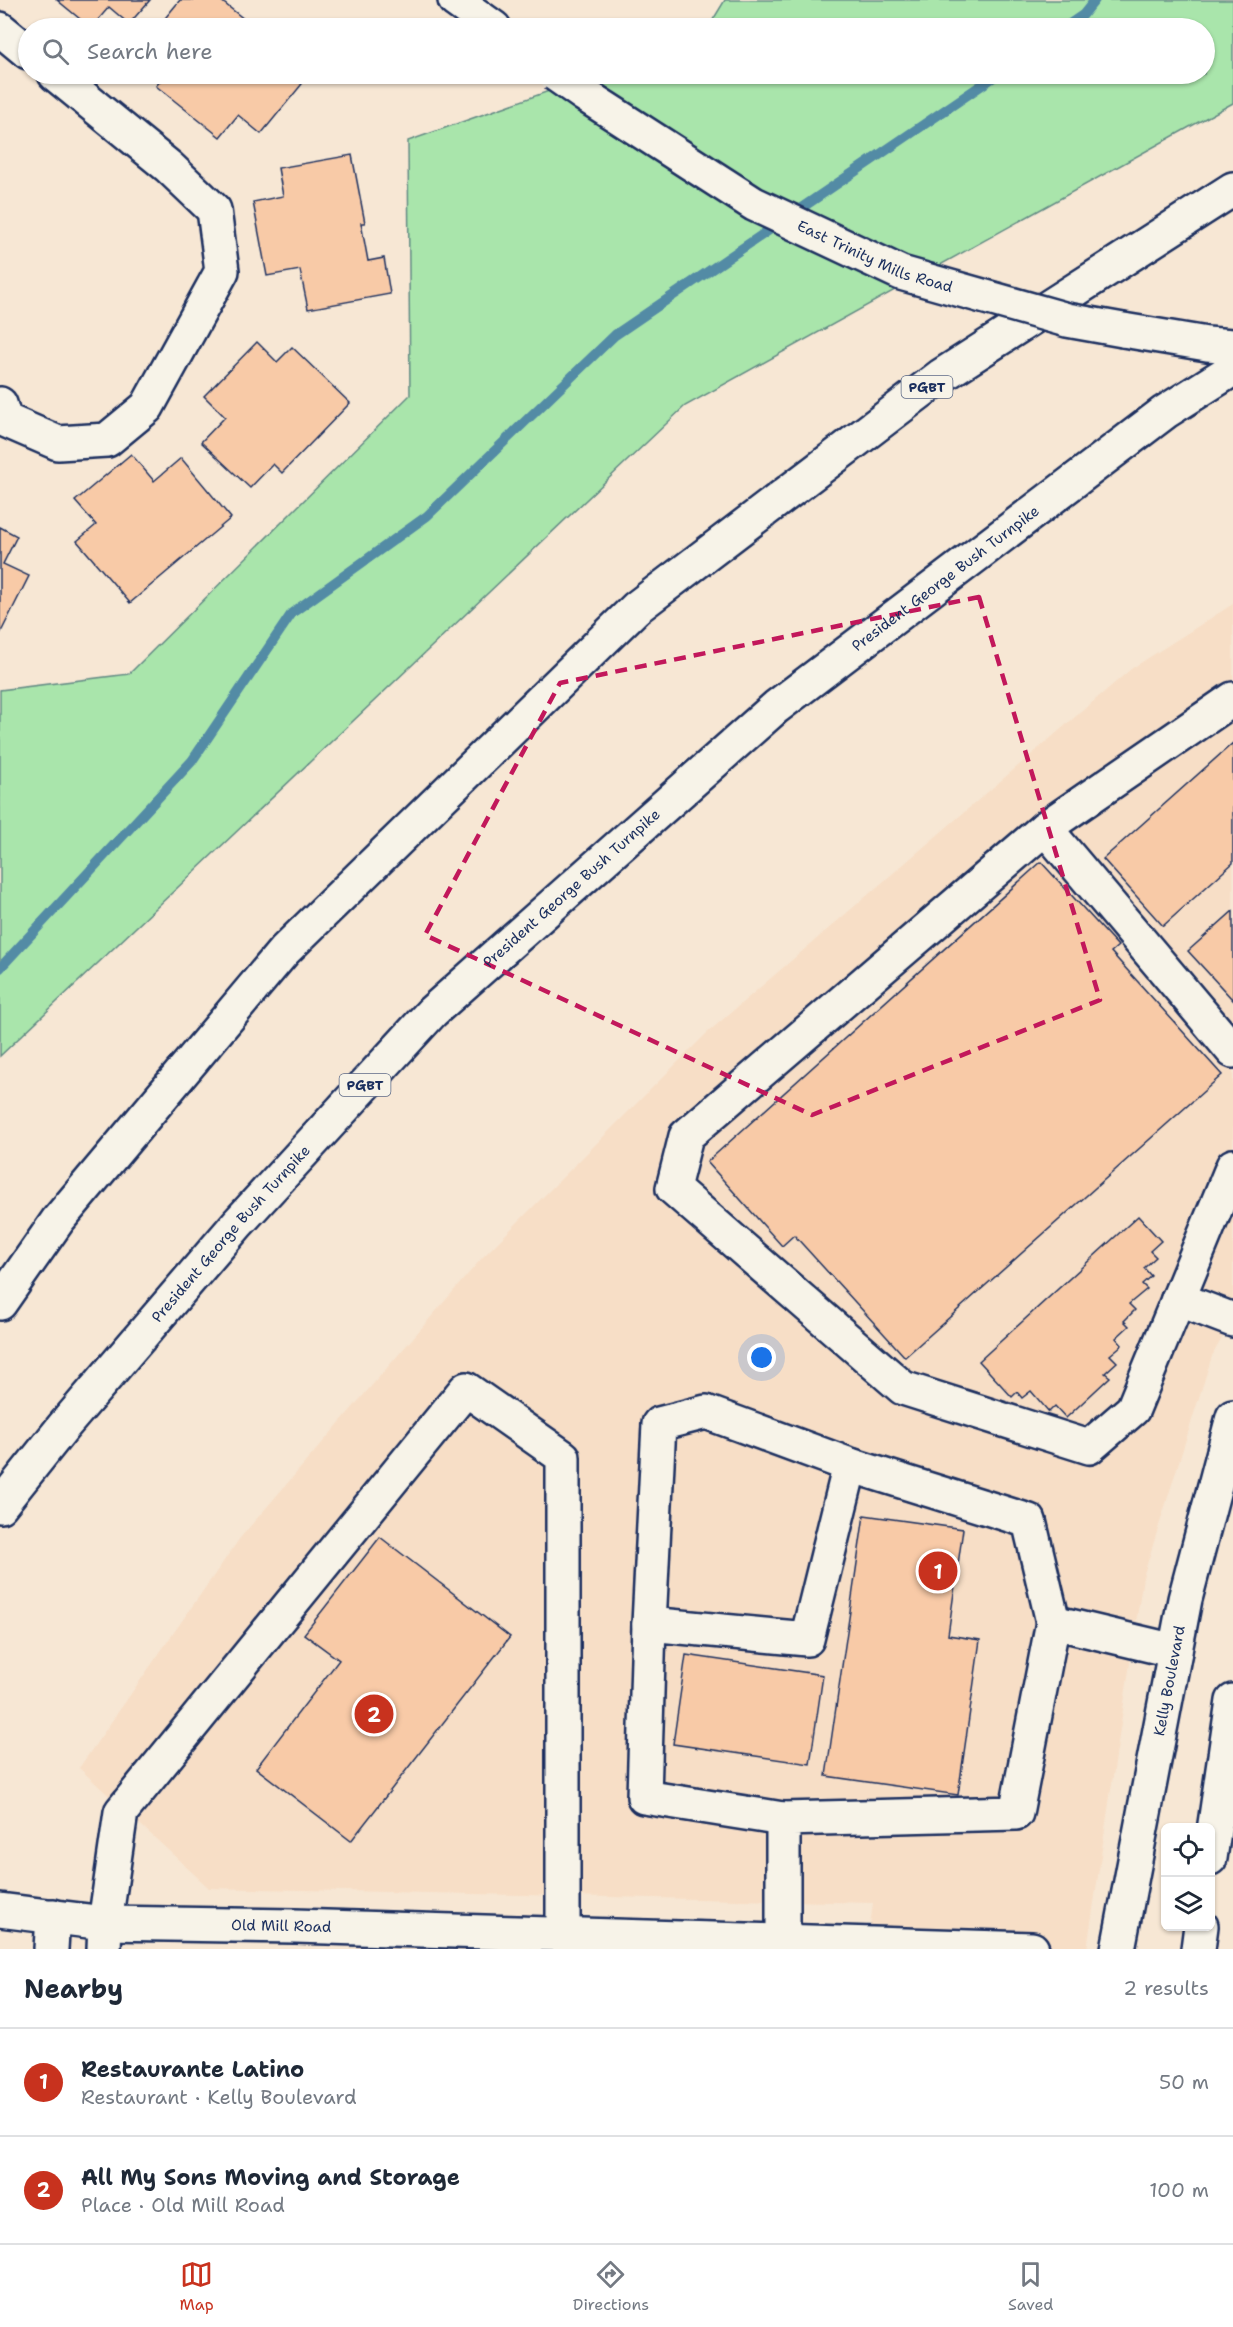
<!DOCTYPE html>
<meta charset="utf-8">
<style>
body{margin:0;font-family:"Shantell Sans",sans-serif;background:#f2f2f3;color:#1f2937}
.controls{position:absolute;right:18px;bottom:18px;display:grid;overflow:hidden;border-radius:9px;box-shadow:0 2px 4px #0004}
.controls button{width:54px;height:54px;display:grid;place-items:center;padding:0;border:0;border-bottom:2px solid #e0e1e3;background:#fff;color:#1f2937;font:30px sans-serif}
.you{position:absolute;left:762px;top:1358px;width:21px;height:21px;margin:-15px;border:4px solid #fff;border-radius:50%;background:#1a73e8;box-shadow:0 0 0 9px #1a73e833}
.badge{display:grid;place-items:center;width:39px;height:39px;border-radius:50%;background:#c8321e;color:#fff;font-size:20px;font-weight:700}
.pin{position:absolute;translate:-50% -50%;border:3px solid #fff;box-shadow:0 2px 6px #0006}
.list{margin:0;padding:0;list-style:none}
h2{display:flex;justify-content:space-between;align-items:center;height:78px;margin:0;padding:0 24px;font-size:26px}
h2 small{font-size:20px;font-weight:400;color:#747a83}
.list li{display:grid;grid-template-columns:39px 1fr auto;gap:18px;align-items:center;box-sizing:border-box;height:108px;padding:0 24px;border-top:2px solid #e0e1e3}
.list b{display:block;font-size:22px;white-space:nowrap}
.list p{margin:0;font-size:20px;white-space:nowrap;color:#747a83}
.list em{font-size:20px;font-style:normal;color:#747a83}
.icon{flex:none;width:33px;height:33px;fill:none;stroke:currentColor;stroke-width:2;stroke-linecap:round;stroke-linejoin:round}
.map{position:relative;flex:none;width:1233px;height:1949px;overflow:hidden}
.search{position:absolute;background:#fff;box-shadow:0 2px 4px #0004;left:18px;right:18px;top:18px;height:66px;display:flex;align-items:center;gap:15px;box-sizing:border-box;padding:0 21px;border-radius:33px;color:#747a83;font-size:22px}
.sheet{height:294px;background:#fff}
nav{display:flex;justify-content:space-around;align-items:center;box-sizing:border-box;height:84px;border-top:2px solid #e0e1e3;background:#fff;font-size:16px;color:#747a83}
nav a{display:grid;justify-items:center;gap:3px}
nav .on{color:#c8321e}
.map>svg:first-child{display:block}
.built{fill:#f7dec6}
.green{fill:#a9e5ab;stroke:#628a84;stroke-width:1.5}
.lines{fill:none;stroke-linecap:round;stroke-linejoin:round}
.stream{stroke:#538ba5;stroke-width:10}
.building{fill:#f8caa7;stroke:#1b2f5e;stroke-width:1.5}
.minor-casing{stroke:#1b2f5e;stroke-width:38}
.major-casing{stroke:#1b2f5e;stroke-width:38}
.highway-casing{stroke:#1b2f5e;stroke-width:38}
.minor{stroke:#f7f3e8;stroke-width:33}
.major{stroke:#f7f3e8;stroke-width:33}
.highway{stroke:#f7f3e8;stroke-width:33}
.major-bridge-casing{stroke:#1b2f5e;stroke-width:38;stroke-linecap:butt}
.major-bridge{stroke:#f7f3e8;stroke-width:33}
.marked{fill:none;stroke:#c2185b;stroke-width:4.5;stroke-dasharray:12 8;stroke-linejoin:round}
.labels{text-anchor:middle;stroke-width:4.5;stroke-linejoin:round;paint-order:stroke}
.shield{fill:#f7f3e8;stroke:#5d6a87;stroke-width:1.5}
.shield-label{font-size:14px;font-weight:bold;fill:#1b2f5e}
.street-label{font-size:15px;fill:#1b2f5e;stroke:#f7f3e8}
</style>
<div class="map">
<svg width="1233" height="1949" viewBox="0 0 1233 1949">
<rect width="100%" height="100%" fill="#f7e7d4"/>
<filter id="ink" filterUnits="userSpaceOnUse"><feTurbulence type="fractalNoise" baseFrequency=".0167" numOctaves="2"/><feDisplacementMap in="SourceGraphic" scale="12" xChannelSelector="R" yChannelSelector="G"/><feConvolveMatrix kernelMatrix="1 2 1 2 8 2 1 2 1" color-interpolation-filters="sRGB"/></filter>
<g filter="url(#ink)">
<path class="built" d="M1233,604V1318L1212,1356L1143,1577L1087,1949H867L873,1903L209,1888L79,1768L240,1538L482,1258L707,1033L1131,669Z"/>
<path class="green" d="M725,0H1233V103L685,406L0,1056V690L129,674L410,395L408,141L597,74H1204V28H708Z"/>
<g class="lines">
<path class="stream" d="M1064,28L1083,15L1095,0
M0,968L192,761L292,613L427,516L615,335L998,74"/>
</g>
<path class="building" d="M57,0H150L129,24L109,7L91,28Z
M180,0H220L255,28H157Z
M166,74H288L302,84L261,134L238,115L220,137L156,86Z
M352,155L365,223H361L368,261L384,258L390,294L308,309L300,270L267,276L253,202L283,196L278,168Z
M257,342L277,362L292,347L350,403L282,473L273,464L250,488L201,442L225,417L204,396Z
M131,454L154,481L181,458L231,518L130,603L77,541L96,525L75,501Z
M0,527L17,536L3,564L29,576L0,634Z
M1233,743V863L1163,926L1103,859Z
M1041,862L1118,946L1111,952L1222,1075L905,1357L794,1235L782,1246L707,1162Z
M1233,911V1000L1188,951Z
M1138,1216L1161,1241L1150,1251L1156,1257L1144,1268L1151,1276L1142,1284L1147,1289L1129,1304L1135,1310L1124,1321L1129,1326L1116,1338L1122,1345L1110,1355L1117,1362L1105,1373L1110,1377L1066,1418L1055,1406L1049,1412L1031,1391L1022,1398L1017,1392L1012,1397L979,1361Z
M864,1515L963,1529L948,1635L980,1640L958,1795L826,1776Z
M380,1537L510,1637L351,1841L256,1768L339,1660L304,1634Z
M686,1655L823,1675L810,1764L673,1744Z"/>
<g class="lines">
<defs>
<g id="minor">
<path d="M0,29L28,52"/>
<path d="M0,404L5,420L58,443L107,440L147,407L222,271L214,210L169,167L55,74"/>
<path d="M1233,699L1045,828L686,1136L673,1188L903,1388L1089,1447L1133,1409L1233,1166"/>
<path d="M1045,828L1233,1051"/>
<path d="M1178,1299L1233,1320"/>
<path d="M649,1624L659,1424L706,1412L850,1465"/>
<path d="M783,1819L644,1797L649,1624L807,1639L850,1465L1029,1521L1053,1622"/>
<path id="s1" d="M0,1910L105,1923L295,1926L1032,1949"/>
<path d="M783,1941V1819L1016,1813L1053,1622L1175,1651"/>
<path d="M51,1949L53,1916"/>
<path d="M104,1949L105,1923L121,1812L466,1389L563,1457V1934"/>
</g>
<g id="major">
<path d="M455,0L494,28"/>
<path d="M1123,330L1207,344L1233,346"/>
<path d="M1210,1858L1233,1701"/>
<path id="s2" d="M1118,1949L1185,1599L1233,1417"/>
<path d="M1198,1949L1201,1926"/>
</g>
<g id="highway">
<path d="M0,1303L58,1220L284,951L636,608L941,376L1233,189"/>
<path id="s3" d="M0,1506L63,1427L238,1223L432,1012L776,707L1165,412L1233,369"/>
</g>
</defs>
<use href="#minor" class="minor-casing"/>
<use href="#major" class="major-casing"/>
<use href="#highway" class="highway-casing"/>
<use href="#minor" class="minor"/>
<use href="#major" class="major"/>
<use href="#highway" class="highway"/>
<defs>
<g id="major-bridge">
<path id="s4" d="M555,74L585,95L754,204L901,273L1067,320L1123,330"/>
</g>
</defs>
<use href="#major-bridge" class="major-bridge-casing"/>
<use href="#major-bridge" class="major-bridge"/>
</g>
</g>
<path class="marked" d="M979,597L1100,1000L812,1115L425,935L560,683Z"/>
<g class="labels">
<g class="shield">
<rect x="901.5" y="376" width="51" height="22" rx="4.5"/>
<rect x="339.5" y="1074" width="51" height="22" rx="4.5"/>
</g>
<g class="shield-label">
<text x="927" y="392">PGBT</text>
<text x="365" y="1090">PGBT</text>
</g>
<g class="street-label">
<text dy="5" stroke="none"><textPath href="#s4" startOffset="370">East Trinity Mills Road</textPath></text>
<text dy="5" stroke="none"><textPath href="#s3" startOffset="1329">President George Bush Turnpike</textPath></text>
<text dy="5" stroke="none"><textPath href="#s3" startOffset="843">President George Bush Turnpike</textPath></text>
<text dy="5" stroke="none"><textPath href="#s3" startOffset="357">President George Bush Turnpike</textPath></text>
<text dy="5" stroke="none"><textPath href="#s2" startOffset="273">Kelly Boulevard</textPath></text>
<text dy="5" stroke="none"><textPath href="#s1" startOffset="282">Old Mill Road</textPath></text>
</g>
</g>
</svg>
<div class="controls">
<button><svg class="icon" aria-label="locate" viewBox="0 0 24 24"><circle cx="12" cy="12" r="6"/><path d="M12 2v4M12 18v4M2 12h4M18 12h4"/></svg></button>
<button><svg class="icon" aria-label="layers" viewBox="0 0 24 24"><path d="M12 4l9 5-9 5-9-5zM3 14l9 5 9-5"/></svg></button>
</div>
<div class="you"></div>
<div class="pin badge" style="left:938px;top:1571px">1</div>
<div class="pin badge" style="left:374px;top:1714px">2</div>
<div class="search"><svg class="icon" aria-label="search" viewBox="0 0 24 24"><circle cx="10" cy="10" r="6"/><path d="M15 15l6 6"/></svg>Search here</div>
</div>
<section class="sheet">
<h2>Nearby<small>2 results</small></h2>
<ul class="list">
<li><span class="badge">1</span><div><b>Restaurante Latino</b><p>Restaurant · Kelly Boulevard</p></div><em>50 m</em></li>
<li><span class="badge">2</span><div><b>All My Sons Moving and Storage</b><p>Place · Old Mill Road</p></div><em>100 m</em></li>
</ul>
</section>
<nav>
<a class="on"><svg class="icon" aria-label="map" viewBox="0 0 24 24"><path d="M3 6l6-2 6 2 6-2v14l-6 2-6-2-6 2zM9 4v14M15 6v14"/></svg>Map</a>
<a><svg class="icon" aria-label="directions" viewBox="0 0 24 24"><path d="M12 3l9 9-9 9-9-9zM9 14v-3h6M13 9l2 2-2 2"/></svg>Directions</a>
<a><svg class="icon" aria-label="saved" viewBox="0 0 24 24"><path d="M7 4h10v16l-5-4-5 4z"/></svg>Saved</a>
</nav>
